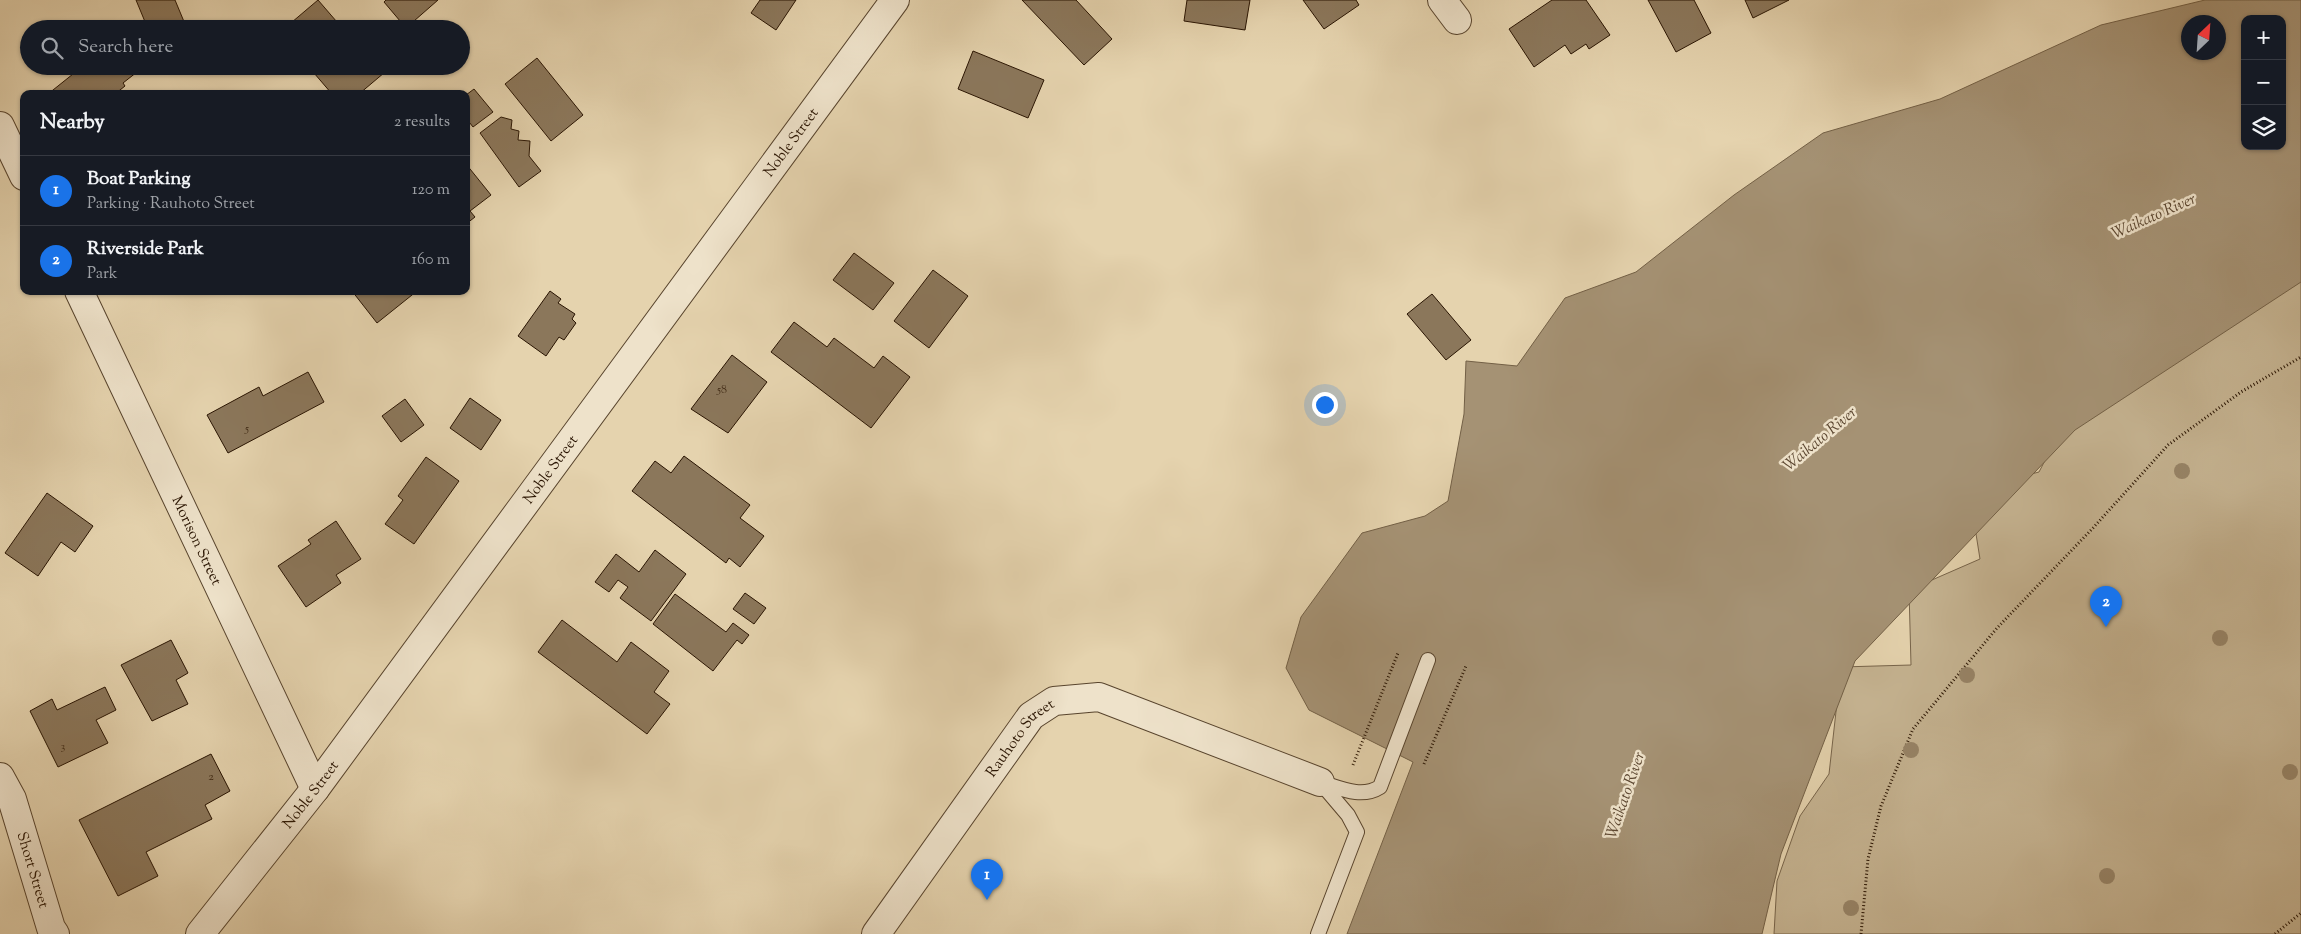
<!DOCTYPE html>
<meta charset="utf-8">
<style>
body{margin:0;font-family:"Sorts Mill Goudy",serif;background:#20242c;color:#f1f3f6}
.controls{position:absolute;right:15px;top:15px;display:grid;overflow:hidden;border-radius:10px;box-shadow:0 1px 4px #0004}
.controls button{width:45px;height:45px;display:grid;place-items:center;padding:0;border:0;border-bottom:1px solid #363941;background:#171b24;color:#f1f3f6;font:25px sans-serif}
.compass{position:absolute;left:2181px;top:15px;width:45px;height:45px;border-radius:50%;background:#171b24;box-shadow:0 1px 4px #0004;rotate:25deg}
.you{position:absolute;left:1324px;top:404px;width:18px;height:18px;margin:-12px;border:4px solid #fff;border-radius:50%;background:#1a73e8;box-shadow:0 0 0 8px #1a73e833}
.badge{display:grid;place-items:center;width:32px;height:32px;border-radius:50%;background:#1a73e8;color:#fff;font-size:16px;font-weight:700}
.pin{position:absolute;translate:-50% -41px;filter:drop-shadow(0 1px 2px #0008)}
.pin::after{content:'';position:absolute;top:26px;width:18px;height:15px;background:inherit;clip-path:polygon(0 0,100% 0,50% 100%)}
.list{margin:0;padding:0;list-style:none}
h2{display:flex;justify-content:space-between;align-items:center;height:65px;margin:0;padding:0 20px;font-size:21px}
h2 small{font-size:16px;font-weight:400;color:#9ea1a6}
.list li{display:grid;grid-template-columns:32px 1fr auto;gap:15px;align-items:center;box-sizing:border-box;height:70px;padding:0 20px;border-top:1px solid #363941}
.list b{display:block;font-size:19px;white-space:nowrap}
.list p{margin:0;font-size:16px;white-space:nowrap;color:#9ea1a6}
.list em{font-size:16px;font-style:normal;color:#9ea1a6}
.icon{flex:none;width:28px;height:28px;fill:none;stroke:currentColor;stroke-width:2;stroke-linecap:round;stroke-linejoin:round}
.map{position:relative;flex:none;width:2301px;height:934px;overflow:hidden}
.search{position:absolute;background:#171b24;box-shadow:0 1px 4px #0004;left:20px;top:20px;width:450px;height:55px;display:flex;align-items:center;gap:12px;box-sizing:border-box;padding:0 18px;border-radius:28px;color:#9ea1a6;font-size:19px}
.panel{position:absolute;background:#171b24;box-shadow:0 1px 4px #0004;left:20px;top:90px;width:450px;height:205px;border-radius:10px}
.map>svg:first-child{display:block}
.green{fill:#c5b391;stroke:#77644a}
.water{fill:#a59274;stroke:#736046;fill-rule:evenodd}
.building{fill:#8b775b;stroke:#291402}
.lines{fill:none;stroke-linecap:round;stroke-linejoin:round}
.lane-casing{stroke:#58442d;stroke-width:16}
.street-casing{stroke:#58442d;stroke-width:30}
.path{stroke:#291402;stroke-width:3;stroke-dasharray:1 2.5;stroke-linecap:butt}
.lane{stroke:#eee2ca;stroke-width:14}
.street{stroke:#eee2ca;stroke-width:28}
.tree{fill:#978467}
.labels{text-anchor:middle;stroke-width:5;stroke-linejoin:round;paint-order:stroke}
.number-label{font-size:12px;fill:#422d18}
.street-label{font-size:15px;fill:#291402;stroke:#eee2ca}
.water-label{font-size:16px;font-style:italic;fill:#5b4630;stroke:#eee2ca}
</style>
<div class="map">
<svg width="2301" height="934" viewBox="0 0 2301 934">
<rect width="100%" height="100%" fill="#e5d3ae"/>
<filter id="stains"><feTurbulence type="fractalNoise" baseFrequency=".004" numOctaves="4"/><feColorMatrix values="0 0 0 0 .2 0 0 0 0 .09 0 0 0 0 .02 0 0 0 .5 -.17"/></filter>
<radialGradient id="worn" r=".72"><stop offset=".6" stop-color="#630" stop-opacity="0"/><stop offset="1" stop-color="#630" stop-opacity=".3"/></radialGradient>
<path class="green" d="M2301,258V934H1774L1777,881L1800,816L1829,774L1841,667L1911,665L1909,590L1980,559L1969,490L2039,472L2065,422Z"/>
<path class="water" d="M2205,0H2301V282L2075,430L1855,661L1781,854L1762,934H1347L1413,762L1309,710L1286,668L1301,617L1362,533L1425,516L1448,501L1464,414L1466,361L1517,366L1565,298L1636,272L1734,195L1823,133L1940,99L2101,25ZM2245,19H2282V146H2245ZM2188,22H2218V52H2188Z"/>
<path class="building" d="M136,0H175L185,24L174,29H148Z
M318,0L343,29H286L285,28Z
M386,0H438L406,28L384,2Z
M760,0H796L776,30L751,13Z
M1022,0H1076L1112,39L1084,65Z
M1187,0H1250L1245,30L1184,21Z
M1303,0H1356L1359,5L1324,29Z
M1552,0H1586L1610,35L1589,49L1586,44L1571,54L1565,45L1534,67L1509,29Z
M1648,0H1694L1711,33L1676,52Z
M1745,0H1789L1753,18Z
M973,51L1044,80L1028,118L958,89Z
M537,58L583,115L551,141L505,84Z
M83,66H132L137,72L123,83L125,86L115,94H48Z
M317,66H390L391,67L359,94H332L314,73L319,69Z
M474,89L493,112L473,127L466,118V95Z
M501,117L512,120L511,129L519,131L518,140L530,141L529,156L541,171L519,187L480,133Z
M466,164L491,195L470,211L475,217L466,224Z
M854,253L894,283L873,310L833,280Z
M933,270L968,296L929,348L894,321Z
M352,291H417L377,323Z
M550,291L561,299L558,303L575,314L572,319L576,323L564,340L559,337L546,356L518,336Z
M1432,294L1471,340L1446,360L1407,314Z
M794,322L827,347L834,338L874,368L883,356L910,377L871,428L771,352Z
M732,355L767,382L728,433L691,409Z
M308,372L324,402L228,453L207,415L259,387L263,396Z
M470,398L501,420L481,450L450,428Z
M405,399L424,425L401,442L382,416Z
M684,456L750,505L740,518L764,536L740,567L729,558L726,563L632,491L655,461L671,473Z
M426,457L459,481L414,544L385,524L403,500L398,496Z
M47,493L93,526L75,552L61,542L38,576L5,553Z
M336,521L361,559L336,575L341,583L306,607L278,566L311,544L308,540Z
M655,550L686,574L651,621L620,598L628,587L618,580L609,592L595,582L616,554L639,572Z
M745,593L766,608L754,624L733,609Z
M675,594L726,632L733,623L749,635L742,644L737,640L713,671L653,624Z
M562,620L617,662L631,642L669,671L654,692L670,704L647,734L538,652Z
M171,640L188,673L176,680L188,704L152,721L121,665Z
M105,687L116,710L96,720L108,743L58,767L30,711L52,699L57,710Z
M211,754L230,791L205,805L212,819L146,852L158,876L118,896L79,820Z"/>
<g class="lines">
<defs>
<path id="lane" d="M1320,782C1340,788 1361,799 1380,787L1428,660
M1318,934L1357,832L1348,815L1320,782"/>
<g id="street">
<path d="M1442,0L1457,20"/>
<path d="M0,126L24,176"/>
<path id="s1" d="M79,291L315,789"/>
<path id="s2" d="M0,777L12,799L51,928L55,934"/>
<path id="s3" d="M200,934L315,789L895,0"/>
<path id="s4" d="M876,934L1031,716L1054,701L1099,697L1320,782"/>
</g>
</defs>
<use href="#lane" class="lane-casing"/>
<use href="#street" class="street-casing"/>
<path class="path" d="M1424,764L1466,666
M1353,765L1398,653
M1861,934L1868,859L1881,806L1913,729L1997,628L2093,528L2168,445L2241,392L2301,357
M2275,934L2301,913"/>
<use href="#lane" class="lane"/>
<use href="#street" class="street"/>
</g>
<g class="tree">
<circle cx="2182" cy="471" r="8"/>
<circle cx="2220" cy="638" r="8"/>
<circle cx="1967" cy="675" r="8"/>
<circle cx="1911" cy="750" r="8"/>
<circle cx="2290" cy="772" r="8"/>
<circle cx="2107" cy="876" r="8"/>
<circle cx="1851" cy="908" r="8"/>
</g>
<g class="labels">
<g class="number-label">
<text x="722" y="393">58</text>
<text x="247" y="432">5</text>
<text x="63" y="750">3</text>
<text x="211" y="780">2</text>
</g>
<g class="street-label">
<text dy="5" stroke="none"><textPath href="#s3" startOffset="988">Noble Street</textPath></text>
<text dy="5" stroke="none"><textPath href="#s3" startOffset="582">Noble Street</textPath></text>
<text dy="5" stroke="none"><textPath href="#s1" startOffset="276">Morison Street</textPath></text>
<text dy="5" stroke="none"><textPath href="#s4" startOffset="244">Rauhoto Street</textPath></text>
<text dy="5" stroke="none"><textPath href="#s3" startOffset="178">Noble Street</textPath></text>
<text dy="5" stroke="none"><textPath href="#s2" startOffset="99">Short Street</textPath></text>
</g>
<g class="water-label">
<text transform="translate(2153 215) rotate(-24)" y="6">Waikato River</text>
<text transform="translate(1819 438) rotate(-40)" y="6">Waikato River</text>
<text transform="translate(1624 795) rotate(-71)" y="6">Waikato River</text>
</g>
</g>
<rect width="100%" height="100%" filter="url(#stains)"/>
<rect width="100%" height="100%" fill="url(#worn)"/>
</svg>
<div class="controls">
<button>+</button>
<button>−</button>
<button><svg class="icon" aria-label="layers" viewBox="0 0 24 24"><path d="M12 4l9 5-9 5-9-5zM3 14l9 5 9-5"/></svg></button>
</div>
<svg class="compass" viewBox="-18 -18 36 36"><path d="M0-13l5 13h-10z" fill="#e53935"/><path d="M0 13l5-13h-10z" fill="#9ea1a6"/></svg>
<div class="you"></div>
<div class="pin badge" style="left:987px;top:900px">1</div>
<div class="pin badge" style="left:2106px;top:627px">2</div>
<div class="search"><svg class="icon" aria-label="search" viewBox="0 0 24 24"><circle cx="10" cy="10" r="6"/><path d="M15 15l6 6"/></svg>Search here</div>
<section class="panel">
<h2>Nearby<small>2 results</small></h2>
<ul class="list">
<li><span class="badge">1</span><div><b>Boat Parking</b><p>Parking · Rauhoto Street</p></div><em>120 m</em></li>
<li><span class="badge">2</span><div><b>Riverside Park</b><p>Park</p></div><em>160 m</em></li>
</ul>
</section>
</div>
